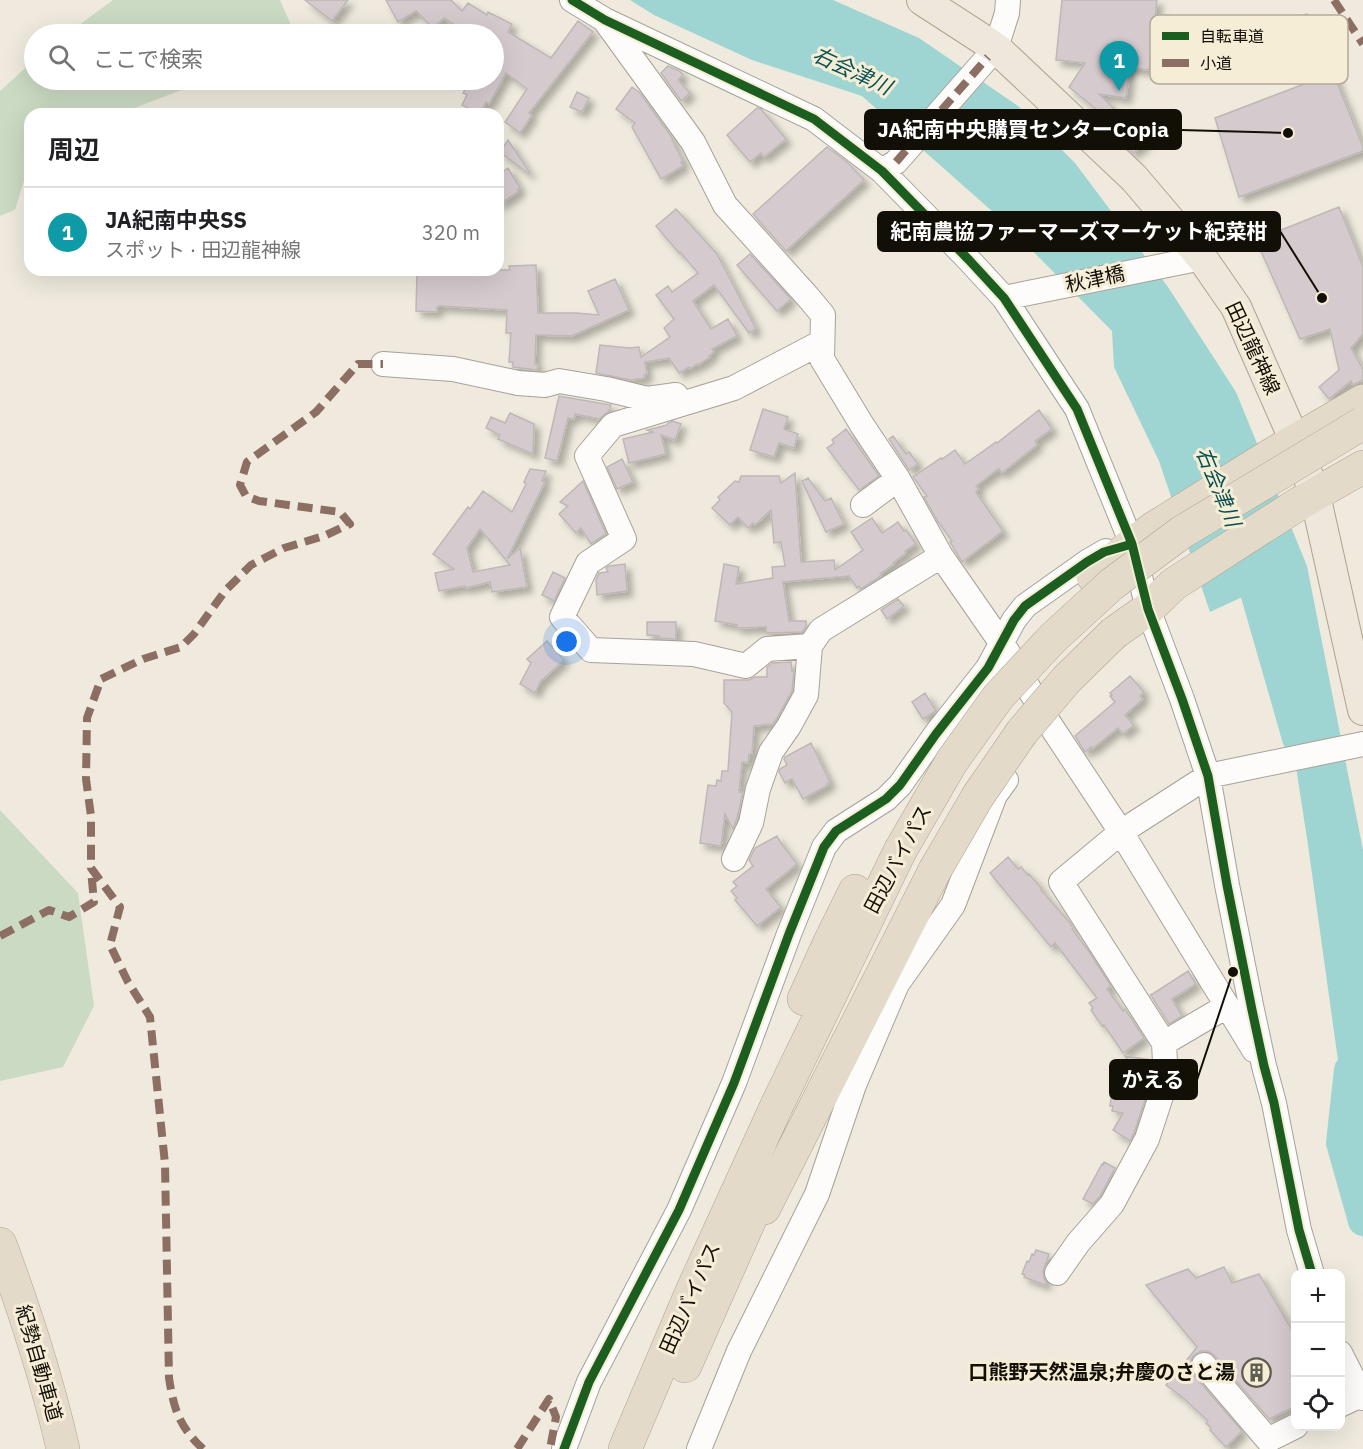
<!DOCTYPE html>
<html lang="ja">
<meta charset="utf-8">
<style>
body{margin:0;font-family:"IBM Plex Sans","Noto Sans JP",sans-serif;background:#f2f2f2;color:#202124}
.controls{position:absolute;right:18px;bottom:18px;display:grid;overflow:hidden;border-radius:12px;box-shadow:0 6px 24px #0002}
.controls button{width:54px;height:54px;display:grid;place-items:center;padding:0;border:0;border-bottom:2px solid #e0e0e0;background:#fff;color:#202124;font:30px sans-serif}
.you{position:absolute;left:567px;top:642px;width:21px;height:21px;margin:-15px;border:4px solid #fff;border-radius:50%;background:#1a73e8;box-shadow:0 0 0 9px #1a73e833}
.badge{display:grid;place-items:center;width:39px;height:39px;border-radius:50%;background:#0b8043;color:#fff;font-size:20px;font-weight:700}
.pin{position:absolute;translate:-50% -50px;filter:drop-shadow(0 2px 3px #0008)}
.pin::after{content:'';position:absolute;top:32px;width:21px;height:18px;background:inherit;clip-path:polygon(0 0,100% 0,50% 100%)}
.list{margin:0;padding:0;list-style:none}
h2{display:flex;justify-content:space-between;align-items:center;height:78px;margin:0;padding:0 24px;font-size:26px}
h2 small{font-size:20px;font-weight:400;color:#757577}
.list li{display:grid;grid-template-columns:39px 1fr auto;gap:18px;align-items:center;box-sizing:border-box;height:90px;padding:0 24px;border-top:2px solid #e0e0e0}
.list b{display:block;font-size:22px;white-space:nowrap}
.list p{margin:0;font-size:20px;white-space:nowrap;color:#757577}
.list em{font-size:20px;font-style:normal;color:#757577}
.icon{flex:none;width:33px;height:33px;fill:none;stroke:currentColor;stroke-width:2;stroke-linecap:round;stroke-linejoin:round}
.map{position:relative;flex:none;width:1363px;height:1449px;overflow:hidden}
.search{position:absolute;background:#fff;box-shadow:0 6px 24px #0002;left:24px;top:24px;width:480px;height:66px;display:flex;align-items:center;gap:15px;box-sizing:border-box;padding:0 21px;border-radius:33px;color:#757577;font-size:22px}
.panel{position:absolute;background:#fff;box-shadow:0 6px 24px #0002;left:24px;top:108px;width:480px;height:168px;border-radius:18px}
.map>svg:first-child{display:block}
.green{fill:#cbdac3}
.water{fill:#9ed4d2}
.lines{fill:none;stroke-linecap:round;stroke-linejoin:round}
.river{stroke:#9ed4d2;stroke-width:30}
.building{fill:#d5cbce;stroke:#bdb8b5;stroke-width:1.5;fill-rule:evenodd;filter:url(#shadow)}
.minor-casing{stroke:#a6a298;stroke-width:26}
.major-casing{stroke:#afa38d;stroke-width:32}
.highway-casing{stroke:#afa38d;stroke-width:34}
.minor{stroke:#fdfcfa;stroke-width:24}
.major{stroke:#ede7dc;stroke-width:30}
.highway{stroke:#e3dac9;stroke-width:33}
.highway-bridge-casing{stroke:#afa38d;stroke-width:34;stroke-linecap:butt}
.highway-bridge{stroke:#e3dac9;stroke-width:33}
.quiet{stroke:#8d6e63;stroke-width:8;stroke-dasharray:15 8;stroke-linecap:butt}
.cycleway-casing{stroke:#f6edd6;stroke-width:13}
.cycleway{stroke:#1b5e20;stroke-width:9}
.labels{text-anchor:middle;stroke-width:6;stroke-linejoin:round;paint-order:stroke}
.street-label{font-size:20px;fill:#120f07;stroke:#f6edd6}
.poi-label{font-size:20px;font-weight:bold;fill:#120f07;stroke:#f6edd6;text-anchor:end}
.water-label{font-size:21px;font-style:italic;fill:#095254;stroke:#f6edd6}
.key{fill:#f6edd6;stroke:#b2aa98;stroke-width:1.5}
.key-label{font-size:16px;fill:#120f07}
.leader{fill:none;stroke:#120f07;stroke-width:2}
.callout-dot{fill:#120f07;stroke:#f6edd6;stroke-width:2}
.callout{fill:#120f07;stroke:#120f07;stroke-width:2}
.callout-label{font-size:21px;text-anchor:middle;font-weight:bold;fill:#fff}
</style>
<div class="map">
<svg width="1363" height="1449" viewBox="0 0 1363 1449">
<defs>
<filter id="shadow"><feDropShadow dx="5.5" dy="5.5" stdDeviation="3" flood-color="#0004"/></filter>
</defs>
<rect width="100%" height="100%" fill="#efeadd"/>
<path class="green" d="M113,0H280L295,34H67Z
M34,60V80H208L129,110L105,114H30V161L15,210L0,216V91Z
M0,810L78,893L94,1006L63,1067L0,1081Z"/>
<path class="water" d="M630,0H833L919,38L1018,106L1075,163L1168,287L1236,392L1307,566L1363,850V1240L1308,845L1268,585L1210,612L1159,461L1114,367L1112,331L1002,220L862,96L752,60L654,15Z"/>
<g class="lines">
<path class="river" d="M1243,550L1297,738
M1349,1070L1341,1143L1363,1221"/>
</g>
<path class="building" d="M305,0H348L332,21Z
M386,0H451L462,11L468,3L487,15L488,12L512,24L508,32L551,58L578,21L593,32L529,113L532,115L520,133L505,122L527,89L506,73L489,104L486,102L480,114H464L468,108L462,105L467,95L463,93L471,80H494V34H469L444,18L433,28L416,11L398,22Z
M1062,0H1157L1149,70L1130,68L1126,98L1099,94L1147,141L1133,153L1103,123L1107,118L1069,87L1085,63L1056,60Z
M1307,14L1318,38L1293,49L1282,25Z
M668,66L680,71L683,75L678,80L690,93L681,101L661,73Z
M1333,73L1363,147V151L1239,197L1215,118Z
M632,87L640,93L673,139L672,140L683,161L681,162L683,166L661,179L632,127L635,123L616,109Z
M577,92L589,98L582,112L570,107Z
M757,108L761,109L786,139L764,157L761,153L750,162L727,135Z
M508,140L530,173L529,174L500,152Z
M827,147L847,162L864,180L786,251L753,214Z
M508,168L520,188L517,190L518,192L498,205V175Z
M1339,207L1363,267V334L1351,348L1363,369V380L1353,385L1351,381L1329,399L1319,387L1339,370L1330,329L1300,339L1256,240Z
M676,209L717,254L756,329L749,333L714,285L693,301L711,329L728,319L737,336L712,349L714,352L709,356L710,357L698,365L697,364L690,369L689,367L679,373L669,358L645,362L647,374L644,375L645,378L631,380L596,373L600,345L629,348L639,347L641,357L670,337L664,328L674,319L656,295L668,286L672,292L698,273L680,252L679,253L656,226Z
M750,254L791,299L777,311L737,265Z
M536,265L538,313H576L599,315L588,291L615,279L629,310L572,336L536,335L535,364H538L537,370L513,367V362H509L511,333H506L507,310L439,306L437,307V312L416,311L417,273L444,274V272L476,274L477,270H510L509,266Z
M559,396L611,405L609,411L599,419L575,414L574,419L568,418L557,461L545,458Z
M763,409L788,417L784,429L798,434L794,448L779,443L774,457L750,450Z
M1039,410L1052,429L1035,441L1037,445L1002,473L999,469L997,470L976,486L979,489L976,491L977,494L1003,531L962,562L950,542L952,541L937,520L924,497L927,496L913,477L941,458L942,459L955,450L965,464L996,442L997,443Z
M510,413L534,424L533,454L498,439L500,435L486,428L491,417L505,423Z
M673,421L681,424L675,440L661,435L666,454L629,463L623,439L653,432L647,430L667,425L668,423Z
M846,429L879,476L859,490L827,448L834,443L832,440Z
M893,436L906,454L909,452L918,464L909,470L889,439Z
M622,459L633,482L617,489L607,467Z
M530,469L546,471L542,481L545,482L507,559L520,548L527,587L492,592L490,582L466,588L465,586L439,591L435,573L454,569L433,554L468,507L470,509L483,491L512,512L526,484L524,482ZM480,529L506,560L510,565L473,572L467,548Z
M795,473L801,562L834,560L835,570L863,550L851,532L872,518L882,533L898,522L904,531L906,530L916,544L905,551L906,553L893,563L894,564L880,574L881,576L861,589L859,586L857,588L849,576L783,582L789,621H806V627L802,632L766,633V627L737,628V625L715,621L724,564L739,567L736,584L773,578L772,567L785,566L781,542L774,543L771,510L755,525L753,523L748,528L738,517L730,525L712,508L720,500L718,497L735,481L739,482L741,476H779L781,483Z
M808,478L825,501L831,498L844,524L826,532L802,481Z
M583,481L606,534L592,543V542L591,544L581,528L576,533L559,514L568,506L560,502Z
M625,564L627,591L597,595L596,580L599,573L608,572L606,568L609,566Z
M553,572L565,578L554,601L542,595Z
M898,599L904,606L887,619L881,610Z
M647,622H676V639L659,638V636L647,635Z
M547,641L564,660L540,682L535,693L520,684L531,663L527,659Z
M791,662L792,671L794,670L792,691L777,718L773,724L754,726L752,754H749L748,763L742,762L739,792L743,793L737,818L733,829L725,814L721,846L700,843L708,785L716,786L717,780L721,781L722,771H728L732,712L724,703V680H749L755,677H767V667L772,663Z
M1130,676L1144,692L1140,696L1143,699L1125,715L1134,725L1123,734L1118,728L1092,749L1091,747L1085,752L1075,736L1115,702L1110,696L1112,695L1110,693Z
M925,693L936,711L923,719L912,702Z
M811,743L830,782L827,784L828,785L803,799L792,779L785,783L779,772L780,769L787,765L784,759L785,757Z
M777,836L781,843L797,864L766,889L781,907L757,926L735,900L737,898L731,891L737,886L733,882L753,866L749,860L755,848Z
M1008,857L1018,869L1021,867L1028,875L1029,874L1042,889L1041,890L1070,923L1073,928L1072,929L1090,953L1111,986L1107,989L1123,1011L1125,1009L1144,1038L1123,1053L1104,1025L1102,1026L1091,1010L1093,1008L1089,1003L1097,998L1055,943L1051,947L990,873Z
M1188,971L1196,984L1172,999L1182,1016L1169,1024L1150,994L1151,995Z
M1125,1056L1151,1060L1152,1079L1134,1133L1130,1141L1113,1130L1123,1113L1112,1111L1113,1106H1110L1116,1063L1131,1065Z
M1104,1162L1115,1168L1100,1196L1093,1204L1083,1199L1102,1164L1103,1165Z
M1036,1250L1049,1254L1043,1271L1044,1278L1046,1282L1045,1285L1024,1277L1025,1275L1022,1274L1027,1261L1029,1262L1032,1254L1034,1255Z
M1224,1267L1232,1283L1259,1274L1296,1337V1406L1269,1419L1214,1355L1208,1351H1201L1194,1355L1191,1360L1190,1367L1193,1374L1242,1431L1226,1447L1210,1430L1211,1428L1206,1423L1208,1421L1181,1396L1166,1385L1181,1365L1182,1366L1197,1347L1146,1285L1188,1269L1196,1278Z"/>
<g class="lines">
<defs>
<path id="minor" d="M572,0L605,20L814,119L882,171L969,260L1004,298L1077,409L1132,544L1148,609L1182,699L1208,776L1227,885L1252,1010L1264,1066L1274,1103L1299,1230L1312,1274
M606,22L693,142L725,205L808,297L823,315L822,359L862,425L898,479L941,556L1007,651L1049,723L1121,832L1254,1050
M882,171L896,162L996,48L1007,13L1008,0
M1004,298L1202,258
M822,342L734,388L613,425L587,456L624,539L588,563L562,617L591,650L694,654L746,666L767,649L810,646L821,630L941,556
M383,364L453,369L518,383L545,385L559,381L606,389L647,399L676,395
M863,505L898,479
M734,859L751,823L758,789L771,752L789,726L806,695L810,646
M1164,1043L1061,882L1121,832L1208,776L1363,744
M1057,1273L1078,1243L1112,1204L1147,1139L1166,1081L1164,1043L1227,1006
M1340,1353L1363,1398
M1204,1365L1268,1440L1296,1426
M1340,1405L1361,1395
M564,1449L589,1382L679,1210L734,1083L789,934L824,847L836,831L886,799L900,785L936,734L988,668L1014,620L1025,606L1087,562L1106,551
M699,1449L739,1351L817,1194L854,1085L897,984L953,905L995,795L1006,780"/>
<path id="major" d="M922,0L996,48L1134,178L1202,258L1236,307L1295,441L1315,495L1363,710"/>
<path id="highway" d="M1093,576L1107,566L1132,544L1154,528L1276,452L1363,401
M1114,633L1148,609L1174,584L1300,503L1363,467
M804,999L828,946L855,891
M764,1208L935,870
M0,1244C25,1311 47,1379 63,1449
M685,1366L766,1183
M625,1449L693,1289L777,1105L900,851"/>
</defs>
<use href="#minor" class="minor-casing"/>
<use href="#major" class="major-casing"/>
<use href="#highway" class="highway-casing"/>
<use href="#minor" class="minor"/>
<use href="#major" class="major"/>
<use href="#highway" class="highway"/>
<defs>
<path id="highway-bridge" d="M900,851L952,761L998,697L1053,638L1112,584L1182,532L1363,423
M935,870L978,796L1022,732L1067,679L1114,633"/>
</defs>
<use href="#highway-bridge" class="highway-bridge-casing"/>
<use href="#highway-bridge" class="highway-bridge"/>
<path class="quiet" d="M1334,0L1363,44
M896,162L988,57
M0,936L49,910L69,917L94,902L91,870
M203,1449C179,1426 174,1410 169,1378L165,1164L150,1017L128,982L110,945L120,907L91,868V816L86,779L87,718L101,679L143,659L181,647L194,634L225,591L251,565L284,548L324,536L350,524L340,512L259,501L246,496L240,485L247,462L316,412L358,364H383
M517,1449L549,1399L556,1417L550,1449"/>
<defs>
<path id="cycleway" d="M572,0L605,20L814,119L882,171L969,260L1004,298L1077,409L1132,544L1148,609L1182,699L1208,776L1227,885L1252,1010L1264,1066L1274,1103L1299,1230L1312,1274
M564,1449L589,1382L679,1210L734,1083L789,934L824,847L836,831L886,799L900,785L936,734L988,668L1014,620L1025,606L1087,562L1104,552L1132,544"/>
</defs>
<use href="#cycleway" class="cycleway-casing"/>
<use href="#cycleway" class="cycleway"/>
</g>
<defs>
<symbol id="building-ring" viewBox="-11 -11 22 22"><circle r="9.5" fill="#f6edd6" stroke="#5f5c52" stroke-width="1.5"/><path d="M-4-6H4V6H1V3H-1V6H-4ZM-2.5-4.3h1.7v1.8h-1.7ZM.8-4.3h1.7v1.8H.8ZM-2.5-1h1.7V.8h-1.7ZM.8-1h1.7V.8H.8Z" fill="#5f5c52"/></symbol>
</defs>
<g fill-rule="evenodd">
<use href="#building-ring" x="1240" y="1356" width="33" height="33"/>
</g>
<g class="labels">
<g class="street-label">
<text transform="translate(1095 279) rotate(-12)" y="7">秋津橋</text>
<text transform="translate(1253 348) rotate(65)" y="7">田辺龍神線</text>
<text transform="translate(898 859) rotate(-62)" y="7">田辺バイパス</text>
<text transform="translate(690 1298) rotate(-66)" y="7">田辺バイパス</text>
<text transform="translate(39 1363) rotate(74)" y="7">紀勢自動車道</text>
</g>
<g class="poi-label">
<text x="1235" y="1379">口熊野天然温泉;弁慶のさと湯</text>
</g>
<g class="water-label">
<text transform="translate(852 71) rotate(25)" y="7">右会津川</text>
<text transform="translate(1218 487) rotate(68)" y="7">右会津川</text>
</g>
</g>
<rect x="1150" y="15" width="198" height="69" rx="9" class="key"/>
<rect x="1162" y="32" width="27" height="8" fill="#1b5e20"/>
<rect x="1162" y="59" width="27" height="8" fill="#8d6e63"/>
<g class="key-label">
<text x="1200" y="42">自転車道</text>
<text x="1200" y="69">小道</text>
</g>
<path class="leader" d="M1288 133L1181 130M1322 298L1280 231M1233 972L1197 1080"/>
<g class="callout-dot">
<circle cx="1288" cy="133" r="6"/>
<circle cx="1322" cy="298" r="6"/>
<circle cx="1233" cy="972" r="6"/>
</g>
<g class="callout">
<rect x="865" y="110" width="316" height="39" rx="6"/>
<rect x="878" y="212" width="402" height="39" rx="6"/>
<rect x="1110" y="1060" width="87" height="39" rx="6"/>
</g>
<g class="callout-label">
<text x="1023" y="137">JA紀南中央購買センターCopia</text>
<text x="1079" y="239">紀南農協ファーマーズマーケット紀菜柑</text>
<text x="1153" y="1087">かえる</text>
</g>
</svg>
<div class="controls">
<button>+</button>
<button>−</button>
<button><svg class="icon" aria-label="locate" viewBox="0 0 24 24"><circle cx="12" cy="12" r="6"/><path d="M12 2v4M12 18v4M2 12h4M18 12h4"/></svg></button>
</div>
<div class="you"></div>
<div class="pin badge" style="left:1119px;top:91px;background:#0f9aa8">1</div>
<div class="search"><svg class="icon" aria-label="search" viewBox="0 0 24 24"><circle cx="10" cy="10" r="6"/><path d="M15 15l6 6"/></svg>ここで検索</div>
<section class="panel">
<h2>周辺<small></small></h2>
<ul class="list">
<li><span class="badge" style="background:#0f9aa8">1</span><div><b>JA紀南中央SS</b><p>スポット · 田辺龍神線</p></div><em>320 m</em></li>
</ul>
</section>
</div>
